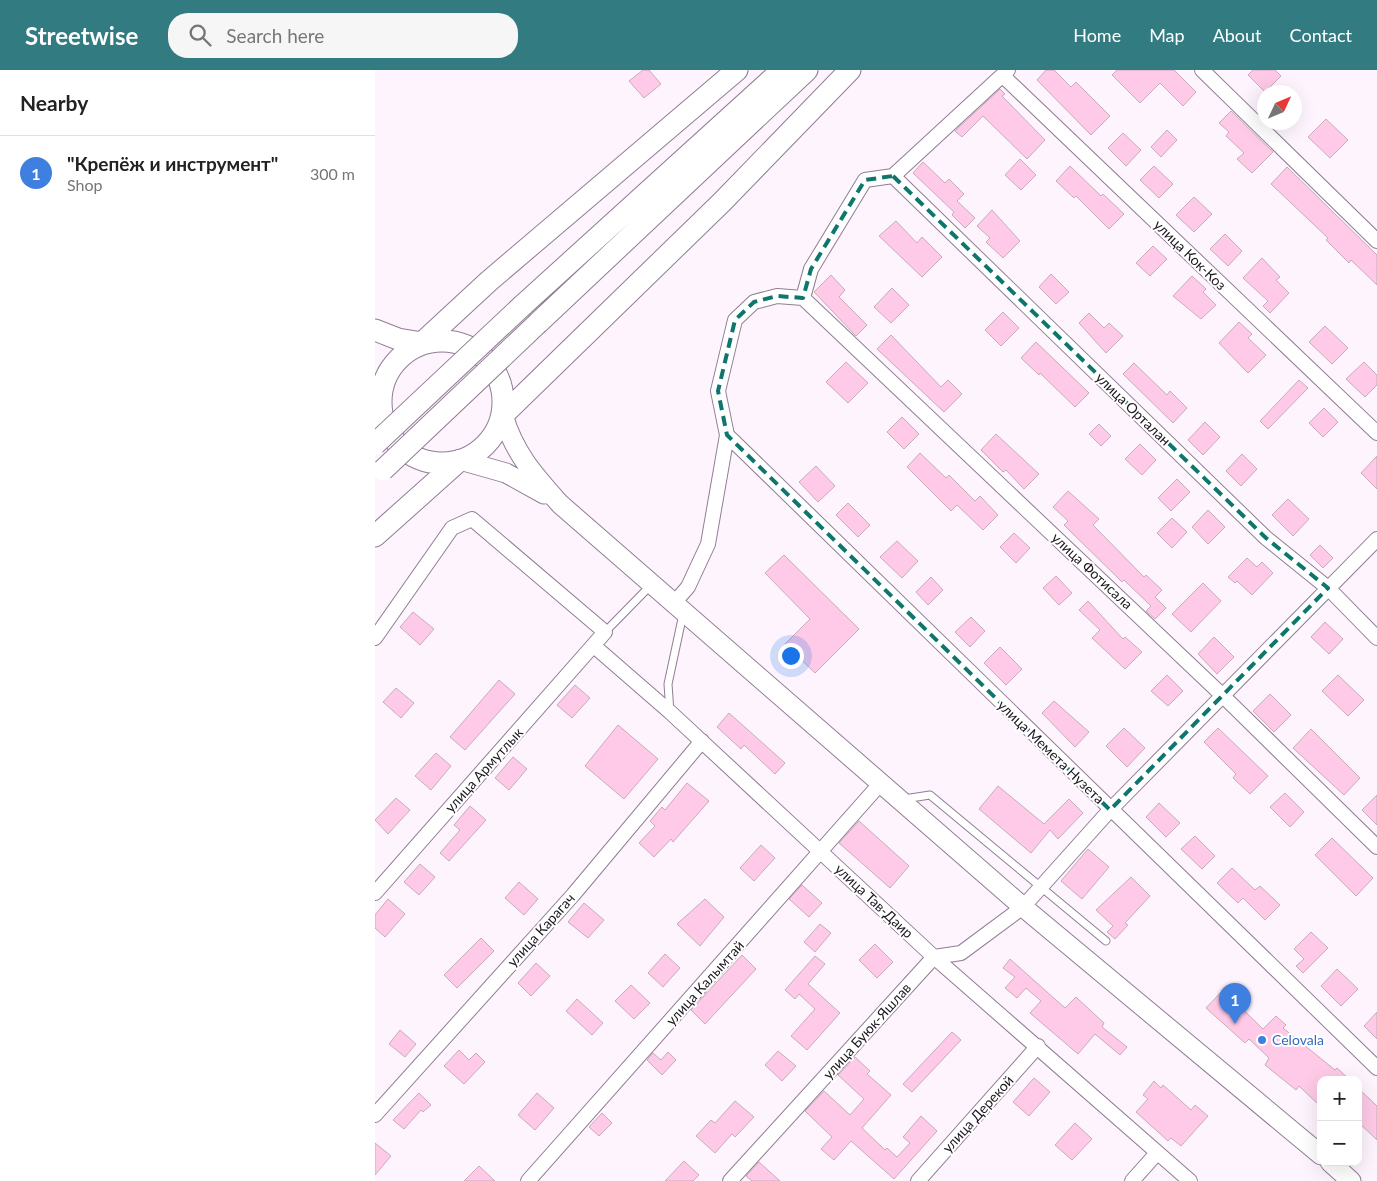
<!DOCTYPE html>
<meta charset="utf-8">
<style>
body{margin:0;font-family:Lato,sans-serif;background:#f6f6f6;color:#222}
.controls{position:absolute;right:15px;bottom:15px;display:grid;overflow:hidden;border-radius:10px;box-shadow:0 5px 20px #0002}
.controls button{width:45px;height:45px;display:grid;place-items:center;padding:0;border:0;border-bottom:1px solid #e0e0e0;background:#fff;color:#222;font:25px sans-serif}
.compass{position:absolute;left:882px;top:15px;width:45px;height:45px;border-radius:50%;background:#fff;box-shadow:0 5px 20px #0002;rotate:46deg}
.you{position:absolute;left:415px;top:585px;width:18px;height:18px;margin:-12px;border:4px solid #fff;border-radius:50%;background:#1a73e8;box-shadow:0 0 0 8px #1a73e833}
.badge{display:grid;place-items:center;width:32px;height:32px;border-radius:50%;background:#327b80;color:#fff;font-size:16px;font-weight:700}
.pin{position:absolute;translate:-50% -41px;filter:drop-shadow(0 1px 2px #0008)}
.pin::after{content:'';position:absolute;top:26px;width:18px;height:15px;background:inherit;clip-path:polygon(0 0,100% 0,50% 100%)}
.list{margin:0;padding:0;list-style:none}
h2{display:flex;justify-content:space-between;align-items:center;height:65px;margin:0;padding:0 20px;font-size:21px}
h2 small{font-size:16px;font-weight:400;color:#767676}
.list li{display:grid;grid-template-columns:32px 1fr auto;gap:15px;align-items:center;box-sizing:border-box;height:75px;padding:0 20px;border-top:1px solid #e0e0e0}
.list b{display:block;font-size:19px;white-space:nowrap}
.list p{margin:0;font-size:16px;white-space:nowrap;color:#767676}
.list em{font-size:16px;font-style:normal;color:#767676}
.icon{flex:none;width:28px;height:28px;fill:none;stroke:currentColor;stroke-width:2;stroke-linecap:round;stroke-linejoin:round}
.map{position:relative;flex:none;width:1002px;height:1111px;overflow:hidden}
header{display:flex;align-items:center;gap:30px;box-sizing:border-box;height:70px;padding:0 25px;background:#327b80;color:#fff}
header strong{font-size:24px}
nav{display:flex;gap:28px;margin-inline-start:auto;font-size:18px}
.search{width:350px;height:45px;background:#f6f6f6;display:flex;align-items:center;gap:12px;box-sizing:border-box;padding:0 18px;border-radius:20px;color:#767676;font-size:19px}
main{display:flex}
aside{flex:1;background:#fff}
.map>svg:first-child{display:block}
.building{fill:#fecae7;stroke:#c9abbb}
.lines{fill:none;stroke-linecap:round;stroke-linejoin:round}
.lane-casing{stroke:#907d94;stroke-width:9}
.street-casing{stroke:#907d94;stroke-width:16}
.secondary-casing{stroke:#907d94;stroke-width:21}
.primary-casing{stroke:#907d94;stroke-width:23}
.lane{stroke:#fff;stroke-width:7}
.street{stroke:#fff;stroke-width:14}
.secondary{stroke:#fff;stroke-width:19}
.primary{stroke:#fff;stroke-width:21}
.primary-bridge-casing{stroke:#907d94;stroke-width:23;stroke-linecap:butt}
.primary-bridge{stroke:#fff;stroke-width:21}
.marked{fill:none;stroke:#0f766e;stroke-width:4;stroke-dasharray:10 6;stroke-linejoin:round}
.shop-dot{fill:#3f7fe0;stroke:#fff;stroke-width:2}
.labels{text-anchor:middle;stroke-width:4;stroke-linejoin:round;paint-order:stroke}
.street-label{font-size:14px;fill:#1e1720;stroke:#fff}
.shop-label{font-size:14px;fill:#366cbe;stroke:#fff;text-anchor:start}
</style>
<header>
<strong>Streetwise</strong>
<div class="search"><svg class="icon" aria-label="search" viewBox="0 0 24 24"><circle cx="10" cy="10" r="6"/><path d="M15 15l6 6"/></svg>Search here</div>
<nav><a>Home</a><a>Map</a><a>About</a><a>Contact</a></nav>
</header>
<main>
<aside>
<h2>Nearby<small></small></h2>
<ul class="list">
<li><span class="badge" style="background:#3f7fe0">1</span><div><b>&quot;Крепёж и инструмент&quot;</b><p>Shop</p></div><em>300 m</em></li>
</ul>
</aside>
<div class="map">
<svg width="1002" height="1111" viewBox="0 0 1002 1111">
<rect width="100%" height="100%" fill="#fdf4fe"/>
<path class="building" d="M268,0H274L286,14L269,28L254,11Z
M671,0H679L696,17L701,12L735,46L716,65L662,10Z
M742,0H799L821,22L808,36L785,13L765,33L737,5Z
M878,0H900L906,6L890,22L873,5Z
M625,19L630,24L627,26L670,70L652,89L608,46L587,67L580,61Z
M856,41L898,82L877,103L862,89L869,83L851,66L854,62L844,53Z
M951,49L973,70L955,88L933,67Z
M792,60L802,70L786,87L776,77Z
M748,63L766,80L751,96L733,78Z
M645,89L661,105L646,120L630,105Z
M548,92L570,113L574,109L589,124L582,131L600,148L590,158L577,145L579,142L538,103Z
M695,96L726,126L728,124L749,144L734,159L701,126L699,128L681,111Z
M779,96L798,114L784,128L765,110Z
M912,97L1002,185V215L976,190L974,193L951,170L953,168L896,114Z
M819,127L837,144L819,162L801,145Z
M617,140L645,171L628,188L611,172L615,168L602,156Z
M521,151L542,173L547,167L567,187L547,207L504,166Z
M850,164L867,181L853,196L835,179Z
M778,176L792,189L775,206L761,193Z
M887,188L905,207L901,210L914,223L895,243L888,236L893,231L868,208Z
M676,204L694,222L681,234L664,217Z
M456,205L470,220L464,227L492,255L481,266L439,222Z
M817,206L831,219L828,222L841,235L826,249L798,226Z
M517,218L534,235L516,253L499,237Z
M628,242L644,258L626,276L610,260Z
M714,243L729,258L734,253L748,266L731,283L704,253Z
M864,252L877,264L873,268L891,285L873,303L844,273Z
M950,256L973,278L957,294L934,272Z
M516,265L566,317L573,310L587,324L569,342L502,279Z
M661,272L714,323L700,337L665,303L664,305L646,288Z
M471,292L493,313L473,333L451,312Z
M989,292L1002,305V315L990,327L971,309Z
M759,293L792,325L795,321L812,338L798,353L748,304Z
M924,310L933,318L893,359L885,351Z
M949,338L963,352L948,367L934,353Z
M527,347L544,364L529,379L512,362Z
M830,352L845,367L828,385L813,370Z
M724,354L736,366L726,376L714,364Z
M621,364L664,404L649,419L631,400L628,402L606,380Z
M765,374L781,390L767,405L750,389Z
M545,383L571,408L574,405L600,431L605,426L623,445L608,460L582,435L576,441L532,397Z
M867,384L882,399L866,416L851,401Z
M1002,386V419L986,403Z
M441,396L460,416L443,432L424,412Z
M802,409L815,422L796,441L783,428Z
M693,421L724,449L718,455L769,507L771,505L787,520L780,527L791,538L780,549L771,541L776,536L749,510L747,512L689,455L693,451L678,437Z
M913,429L934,449L918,466L897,445Z
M473,433L495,455L483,467L461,445Z
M833,440L850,457L833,474L817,457Z
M797,448L812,462L797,478L782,463Z
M639,463L655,478L641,493L625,477Z
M522,471L543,491L527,508L505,487Z
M945,475L958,488L948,498L935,485Z
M409,485L484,559L440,603L410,574L435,549L390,503Z
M872,488L882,497L887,492L898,503L877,525L862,511L860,513L853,507Z
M681,506L697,523L684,535L668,518Z
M556,507L568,520L553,535L541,522Z
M828,513L846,531L816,562L797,544Z
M713,531L748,569L750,567L767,582L750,599L717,568L725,560L704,540Z
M38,542L59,559L45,575L25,557Z
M596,547L610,561L595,577L580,562Z
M950,552L968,569L954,584L936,567Z
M839,567L859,587L842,604L823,584Z
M625,577L647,599L631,615L609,593Z
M792,605L808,621L793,636L776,621Z
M963,605L989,630L973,646L947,621Z
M124,610L140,624L90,680L75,667Z
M200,615L215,628L197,648L182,635Z
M21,618L39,633L26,648L8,632Z
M895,624L916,645L899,662L878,641Z
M679,631L714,662L700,677L667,643Z
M354,643L410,693L400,704L369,675L366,679L342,657Z
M243,655L283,689L249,729L210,696Z
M749,658L770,678L752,697L731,676Z
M843,658L893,706L875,724L858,708L861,704L829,672Z
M936,659L985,708L969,725L918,678Z
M61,683L76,696L56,720L40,706Z
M138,687L152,699L134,720L120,708Z
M312,713L334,731L298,772L296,769L279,787L264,773L280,756L275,751L287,737L290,740Z
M623,716L669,754L694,729L708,743L683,769L675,760L656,783L604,739Z
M910,723L929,742L915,757L895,737Z
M1002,725V755L987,740Z
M21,728L35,740L13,764L0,750Z
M784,733L805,753L791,767L771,747Z
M95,736L111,750L74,791L65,783L85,760L79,755Z
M484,751L534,796L515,818L464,773Z
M820,766L840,786L827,799L806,779Z
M957,768L998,808L981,826L940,785Z
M386,775L400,788L379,811L365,798Z
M713,779L734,797L707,829L686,811Z
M45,794L60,807L44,825L29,812Z
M857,798L880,820L885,816L905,835L890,850L868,828L863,833L842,813Z
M756,807L775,826L750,853L753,855L740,869L732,862L738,856L721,840Z
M144,812L163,829L149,845L130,828Z
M427,815L447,833L434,847L414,829Z
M13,829L30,844L10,867L0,858V845Z
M330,829L349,847L325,876L302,854Z
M209,833L229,850L213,868L193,852Z
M445,854L456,863L440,882L429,872Z
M936,862L953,878L928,903L921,896L929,889L919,879Z
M106,868L119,881L82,918L69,905Z
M500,874L518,892L502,908L484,890Z
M290,884L305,898L288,917L273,903Z
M367,885L381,899L330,954L316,940Z
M440,886L450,894L433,914L465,943L432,980L416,966L440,939L424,924L420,929L410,920Z
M635,889L690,938L701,927L729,953L727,957L752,977L745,985L720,964L703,984L655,943L666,931L651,918L642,928L630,918L640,907L628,898Z
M161,893L175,906L156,926L143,913Z
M962,899L983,919L966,936L946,916Z
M256,915L275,933L259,949L240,931Z
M848,920L888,959L901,946L911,955L908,958L960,1000L962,998L975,1010H946V1037L924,1016L921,1020L890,995L894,988L874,969L870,973L831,938Z
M202,929L228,953L217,965L191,941Z
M1002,942V969L989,956Z
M25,960L41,974L30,987L14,974Z
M577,962L586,970L537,1022L528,1014Z
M84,980L94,990L101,983L110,992L89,1014L69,996Z
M403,981L421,996L407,1011L390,995Z
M293,982L301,990L287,1005L272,990L278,983L286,990Z
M480,987L495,1001L492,1004L516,1025L487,1058L510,1080L512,1078L522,1087L535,1073L528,1067L546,1046L562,1061L519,1109L476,1071L459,1090L446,1079L457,1067L430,1041L449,1021L475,1045L489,1029L463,1005Z
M659,1008L675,1022L654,1046L638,1032Z
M779,1011L786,1018L788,1015L816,1040L820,1035L833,1046L806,1076L796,1068L793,1071L761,1042L773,1029L768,1025Z
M983,1018L1002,1036V1070L983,1052Z
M44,1023L56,1035L48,1042L46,1040L29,1059L18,1050Z
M162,1023L179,1038L160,1060L143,1045Z
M360,1031L379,1047L360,1067L357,1064L340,1083L321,1066L336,1050L340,1053Z
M227,1043L237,1053L224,1066L214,1057Z
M700,1053L717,1069L697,1090L680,1075Z
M0,1073L16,1086L0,1105Z
M309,1091L324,1105L318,1111H290Z
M384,1092L405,1111H377L371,1106Z
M104,1096L120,1111H89Z"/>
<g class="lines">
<defs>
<path id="lane" d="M230,562L277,514
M295,642L293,614L308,544
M529,729L555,725L731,871"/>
<path id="street" d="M827,0L1002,171
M628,6L1002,363
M518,106L891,468L953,518L1002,568
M428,228L847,625L1002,777
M352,365L1002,998
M299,533L313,517L333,474L352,365L343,321L360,250L379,232L402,226L428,228L436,199L490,110L518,106L633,0
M0,568L77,458L97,449L230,562L0,823
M219,576L295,642L559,887L815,1111
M0,1045L198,825L327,671
M153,1111L505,714
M355,1111L559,887L586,883L648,837L735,740L1002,469
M543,1111L663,976
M757,1111L782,1083"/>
<path id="secondary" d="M128,345C139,383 159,405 185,434L648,837L946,1085
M85,390L131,403L169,424
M955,1092L976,1111"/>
<path id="primary" d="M148,235L407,0
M163,253L432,0
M0,260L23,269L47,273L114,211L362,0
M6 332a61 61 0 1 1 122 0a61 61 0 1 1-122 0Z
M128,345L347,132L475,0
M0,466L85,390"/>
</defs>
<use href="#lane" class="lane-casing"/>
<use href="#street" class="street-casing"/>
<use href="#secondary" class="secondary-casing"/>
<use href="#primary" class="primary-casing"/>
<use href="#lane" class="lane"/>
<use href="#street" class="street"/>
<use href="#secondary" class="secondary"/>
<use href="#primary" class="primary"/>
<defs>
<path id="primary-bridge" d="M0,374L148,235
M8,400L163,253"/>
</defs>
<use href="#primary-bridge" class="primary-bridge-casing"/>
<use href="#primary-bridge" class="primary-bridge"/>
</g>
<path class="marked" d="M518,106L891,468L953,518L735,740L352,365L343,321L360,250L379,232L402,226L428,228L436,199L490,110Z"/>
<circle class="shop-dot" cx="887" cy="970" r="5"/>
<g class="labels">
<g class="street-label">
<text transform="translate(815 185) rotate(44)" y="5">улица Кок-Коз</text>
<text transform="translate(758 339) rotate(44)" y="5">улица Орталан</text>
<text transform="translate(717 501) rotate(43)" y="5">улица Фотисала</text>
<text transform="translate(676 682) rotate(44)" y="5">улица Мемета Нузета</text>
<text transform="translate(109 700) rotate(-48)" y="5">улица Армутлык</text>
<text transform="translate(499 831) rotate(43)" y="5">улица Тав-Даир</text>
<text transform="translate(166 860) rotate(-48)" y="5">улица Карагач</text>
<text transform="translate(330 913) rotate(-48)" y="5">улица Калымтай</text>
<text transform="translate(492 961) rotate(-48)" y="5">улица Буюк-Яшлав</text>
<text transform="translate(603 1044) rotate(-48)" y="5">улица Дерекой</text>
</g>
<g class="shop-label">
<text x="897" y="975">Celovala</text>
</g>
</g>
</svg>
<div class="controls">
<button>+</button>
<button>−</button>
</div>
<svg class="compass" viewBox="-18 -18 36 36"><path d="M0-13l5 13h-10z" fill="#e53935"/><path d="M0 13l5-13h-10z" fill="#767676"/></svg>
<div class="you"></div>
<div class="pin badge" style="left:860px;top:954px;background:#3f7fe0">1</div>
</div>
</main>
